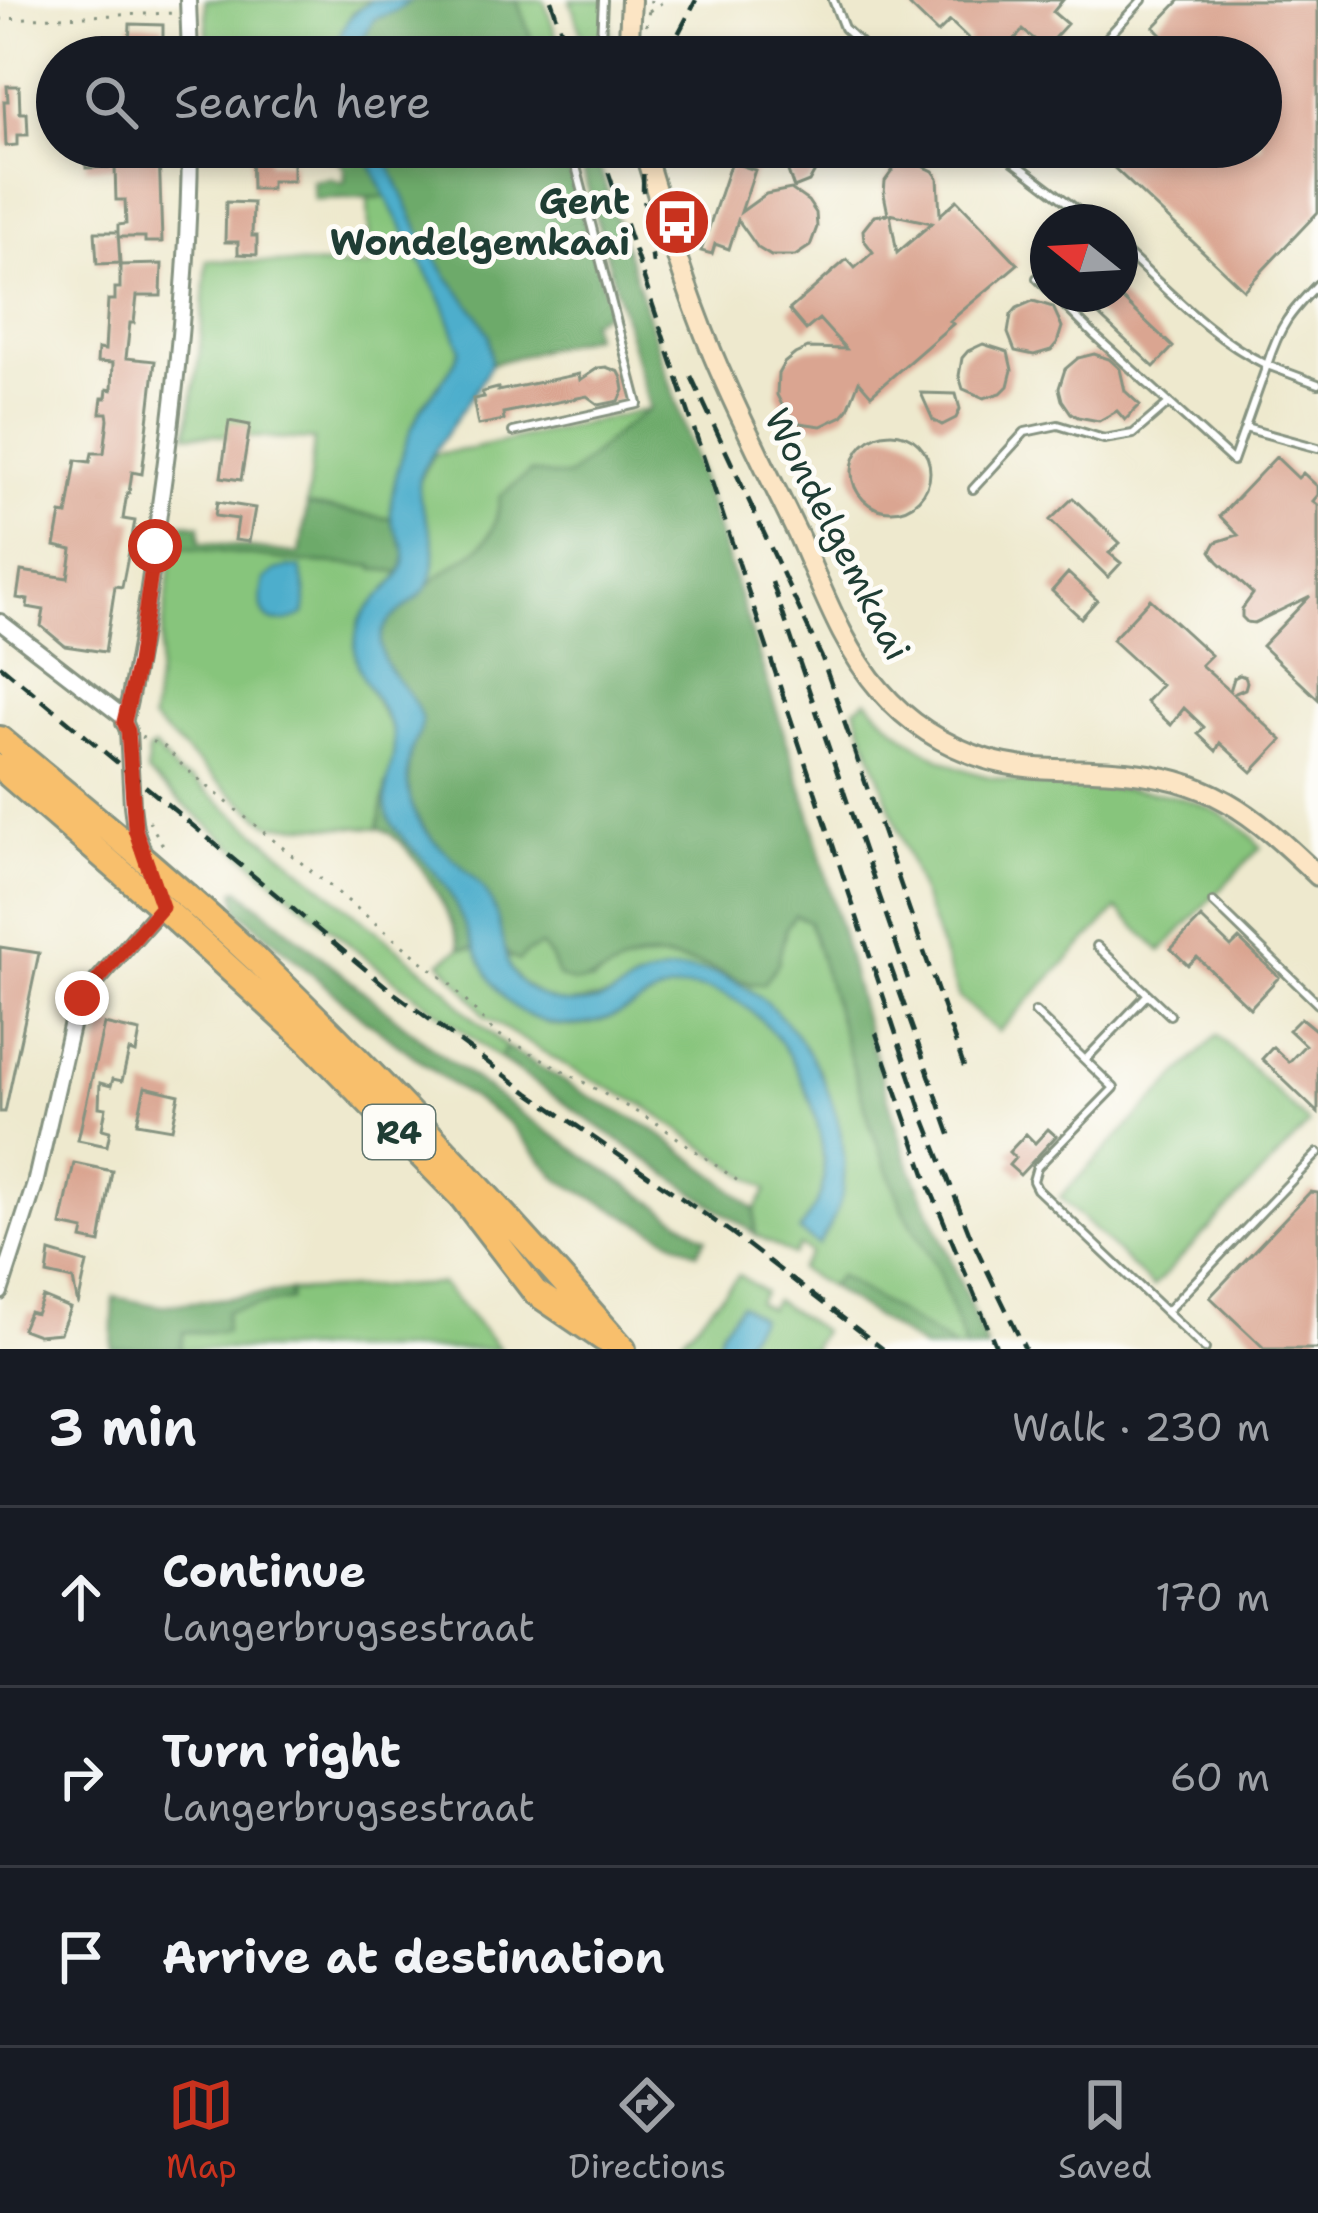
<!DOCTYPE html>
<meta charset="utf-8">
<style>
body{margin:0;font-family:"Shantell Sans",sans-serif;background:#242831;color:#f1f3f6}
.compass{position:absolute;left:1030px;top:204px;width:108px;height:108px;border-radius:50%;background:#171b24;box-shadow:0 6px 18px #0003;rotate:288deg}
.stop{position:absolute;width:36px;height:36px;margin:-27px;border:9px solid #c8321e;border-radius:50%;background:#fff}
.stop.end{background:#c8321e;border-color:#fff;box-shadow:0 3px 12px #0008}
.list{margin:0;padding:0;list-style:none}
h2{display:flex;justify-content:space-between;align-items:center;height:156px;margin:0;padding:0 48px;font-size:51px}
h2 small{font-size:39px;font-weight:400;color:#9ea1a6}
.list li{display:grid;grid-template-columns:78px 1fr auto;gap:36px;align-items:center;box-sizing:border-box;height:180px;padding:0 48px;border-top:3px solid #363941}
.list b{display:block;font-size:45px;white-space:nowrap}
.list p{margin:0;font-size:39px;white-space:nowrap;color:#9ea1a6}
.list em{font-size:39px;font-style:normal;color:#9ea1a6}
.icon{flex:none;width:66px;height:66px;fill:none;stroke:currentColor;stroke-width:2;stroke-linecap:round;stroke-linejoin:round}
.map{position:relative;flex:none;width:1318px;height:1349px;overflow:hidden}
.search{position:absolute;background:#171b24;box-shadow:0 6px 18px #0003;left:36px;right:36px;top:36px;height:132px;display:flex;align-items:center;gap:30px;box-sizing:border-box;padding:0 42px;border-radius:66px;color:#9ea1a6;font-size:45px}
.sheet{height:696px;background:#171b24}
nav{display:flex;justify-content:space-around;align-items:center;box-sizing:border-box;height:168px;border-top:3px solid #363941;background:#171b24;font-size:33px;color:#9ea1a6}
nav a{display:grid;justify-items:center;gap:6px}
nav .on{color:#c8321e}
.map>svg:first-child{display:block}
.green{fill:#87c57b;stroke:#538158;stroke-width:3}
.forest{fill:#6daa6b;stroke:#467450;stroke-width:3}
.water{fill:#4daecc;stroke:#367680;stroke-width:3}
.building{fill:#daa591;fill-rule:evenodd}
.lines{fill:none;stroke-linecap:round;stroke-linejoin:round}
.lane-casing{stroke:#869381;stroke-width:12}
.street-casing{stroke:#869381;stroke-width:20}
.secondary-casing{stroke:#869381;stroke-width:24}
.highway-casing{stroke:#869381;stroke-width:30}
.path{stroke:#869381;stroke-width:3;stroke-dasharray:3 9;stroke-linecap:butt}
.lane{stroke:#fff;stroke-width:6}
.street{stroke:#fff;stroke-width:14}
.secondary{stroke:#fce5c4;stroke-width:18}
.highway{stroke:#f8bf6c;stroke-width:24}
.rail{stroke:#1f3d34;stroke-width:4.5;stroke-dasharray:18 9;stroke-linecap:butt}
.route{stroke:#c8321e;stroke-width:15}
.labels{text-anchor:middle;stroke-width:10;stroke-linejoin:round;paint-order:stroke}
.shield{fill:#fdfcf7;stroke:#62766e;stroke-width:3}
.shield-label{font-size:33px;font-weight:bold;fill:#1f3d34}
.poi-label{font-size:36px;font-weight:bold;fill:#1f3d34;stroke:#fdfcf7;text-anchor:end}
.street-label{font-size:36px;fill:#1f3d34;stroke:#fdfcf7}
</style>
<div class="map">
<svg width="1318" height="1349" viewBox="0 0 1318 1349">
<rect width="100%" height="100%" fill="#fdfcf7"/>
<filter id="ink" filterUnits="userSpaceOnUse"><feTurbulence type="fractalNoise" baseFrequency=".00833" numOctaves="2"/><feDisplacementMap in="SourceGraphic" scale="24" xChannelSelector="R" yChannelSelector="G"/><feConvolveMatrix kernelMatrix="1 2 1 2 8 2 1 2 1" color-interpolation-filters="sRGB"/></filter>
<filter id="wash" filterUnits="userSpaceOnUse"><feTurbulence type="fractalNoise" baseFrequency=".004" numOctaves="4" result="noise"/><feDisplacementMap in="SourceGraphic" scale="48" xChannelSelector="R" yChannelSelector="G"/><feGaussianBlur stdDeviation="2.7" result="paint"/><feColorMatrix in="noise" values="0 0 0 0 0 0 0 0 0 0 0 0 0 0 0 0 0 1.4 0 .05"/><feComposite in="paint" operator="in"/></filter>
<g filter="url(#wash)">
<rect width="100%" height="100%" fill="#eee9ce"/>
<path class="green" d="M205,0H372L353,11L337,45L338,57H209Z
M517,0H544L563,57H538Z
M570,0H611L610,57H589Z
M386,197L444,304L460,348C452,375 431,390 418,414C408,432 393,497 391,519L307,505L314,440L187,434L200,350L207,260L370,267L368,199Z
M650,409L623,428L568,477L500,496C494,554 466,553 428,586C432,573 436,560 434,547C428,504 402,495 435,454L471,449Z
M173,546L304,562L374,566V569L401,572L359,622C350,655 364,681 381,710C385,718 392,727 393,735C397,761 383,803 378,828L271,825L226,789L152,720Z
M867,700C898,735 937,763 982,775C1073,800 1192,765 1261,847L1161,951L1117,909L998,1032L959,998L855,708Z
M154,747L178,775L194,781L447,989L464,1010L506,1047L500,1059L361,954L147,773L148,751Z
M795,915L809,921L813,928L872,1130L904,1211L938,1270L966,1349H955L839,1276L829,1287L799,1269L810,1253L800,1246L793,1255L755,1234V1210L767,1190L642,1104L579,1073L485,1017L475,1002L441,962L460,948H477C486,968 524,1014 544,1022C570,1031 599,1024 623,1012C637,1005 649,994 664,990C678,987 695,986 710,989C780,1002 830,1117 823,1182C822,1201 810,1216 799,1231L818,1244L843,1157L834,1110L819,1069L706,972L676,971L656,974L636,981L610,997L565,1004L540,996L521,982L508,966L502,950L510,958L541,946L551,958L558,976L592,982C648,942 693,961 751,985L778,963L786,928Z
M1217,1035L1309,1124L1153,1287L1060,1197Z
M739,1275L764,1292L757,1302L768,1309L775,1300L822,1331L814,1345V1349H742L746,1337L722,1328L715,1349H673Z
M441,1284L500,1349H180L184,1332L225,1311L290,1300V1291Z"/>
<path class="forest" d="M411,0H517L538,57H356L358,48L374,19L396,11Z
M328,147H363L386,197L314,199L312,181L331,178L342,183L345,181L344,168L338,160L327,159Z
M381,147H563L610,310L590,321L593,336L491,364L489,335L478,315L447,276L419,231Z
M576,147H593L808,807L866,1026L906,1157L968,1299L987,1349H966L938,1270L904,1211L872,1130L809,921L795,915L786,928L778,963L764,984C741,985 723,971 702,965C685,960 662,957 645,958C614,961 588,996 558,976L551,958L541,946L526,953L519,961C492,952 503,919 488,899C467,870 417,832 410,799C408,784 407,767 410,753C413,741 424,732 421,719C414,689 367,662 383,629C388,619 401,611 409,604C420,593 431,582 443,573C480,546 495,546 500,496L530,472L568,477L623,428L650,409Z
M307,505L391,519L406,553L401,572L373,569V566L304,562L173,546L176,522L200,525V542L300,554Z
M386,784L387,806L446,885L477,948H460C454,917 409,834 378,828Z
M239,889L432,1048L519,1112L706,1238L697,1253L559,1180L508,1122L451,1084L363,1018L238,910L235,891Z
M506,1047L585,1094L650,1127L720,1179L755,1210V1234L500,1059Z
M839,1276L941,1339L955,1349H924L829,1287Z
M290,1291V1300L226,1311L225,1332H184L180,1349H112L114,1297L159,1306Z"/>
<path class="water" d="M372,0H411L396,11L374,19L358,48L356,57H338C336,29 349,14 372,0Z
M363,147H381L419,231L447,276L478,315L489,335L491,364L479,385L422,470C410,501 437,527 434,558C434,566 432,578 428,585C417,605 385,613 381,638C376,670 414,689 421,718C424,731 414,740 411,752C406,768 407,790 412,806C425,847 474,865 492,904C510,941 493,973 541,996C562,1006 591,1006 612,996C620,992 627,986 636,982C656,971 684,968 707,972C788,988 849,1100 844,1178C843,1204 832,1223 818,1245L799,1231C809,1216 821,1201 823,1183C831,1112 774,990 694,988C660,987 647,1001 619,1014C581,1031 541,1030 508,1002C484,980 465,920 448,890C434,865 400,841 390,820C376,790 401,759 392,730C380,694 347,675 357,630C363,599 405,587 405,555C406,544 395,533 392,522C386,499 406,438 417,417C430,392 452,376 460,348L444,304L386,197Z
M290,567L300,568C305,583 308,599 304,615C268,631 255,617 264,580L275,571Z
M741,1304L760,1318L746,1337L742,1349H715L722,1329Z"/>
<g id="blocks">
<path class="building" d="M916,0H1063L1053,12L1067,24L1045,48L1023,30L1002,53L995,47L986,57H955L970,40L950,21L938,33L910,6Z
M1180,0H1318V212L1244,290L1092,147H1261V57H1150L1167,40L1154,27Z
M130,24L163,25V57H138L139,49H129Z
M7,86H19L20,113H27L28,135H17V145L6,146L4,101H8Z
M251,147H269L268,162L293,163V181H271V189H252Z
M159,150L162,242H145V237H118V225L126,224L125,200H116L115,167L86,168V155Z
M800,158L810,162L815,171L809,182L794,188L788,171L791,162Z
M731,162L755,170L741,212L766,194L791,189L808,201L816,213L817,227L810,246L795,256H771L758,248L738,220L729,249L715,244L712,254L701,251Z
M914,162L933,171L938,178L940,215L957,200L1018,264L950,321L953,324L871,395L859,381L848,409L842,416L821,426L800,423L785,411L777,395L778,374L784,363L795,354L808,348L846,349L819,319L806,330L789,310L847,259L855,268L873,252L864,240L863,230L874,216L888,214L884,194L885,181L895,167ZM890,214L932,223L897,253Z
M226,202L253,203L252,236H257V255L238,254V242H225Z
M95,232H118L120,263L97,264Z
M162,264L161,296H137L134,323H130L126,358L155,361L142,474L132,472L129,493H127L123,519L135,521L122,587L115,586L105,652L65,646L41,626L44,610L27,607L28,600L17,598L21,571L68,578L72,550L55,546L61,514L67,515L76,460L90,462L92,453H104L108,419L107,413H100L102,398H106L107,389L112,390L113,363L97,362L98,349L105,350L108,300H115V288H120V265Z
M1064,294H1117L1173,347L1154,367L1092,309H1083Z
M1033,301L1053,307L1062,327L1057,343L1051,350L1034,355L1015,351L1008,333L1011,315L1017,308Z
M983,344L1008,352L1012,370L1008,386L1001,393L984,398L963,389L959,376L962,358L968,351Z
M1094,354L1109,359L1120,369L1125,391L1140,405L1125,420L1117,411L1099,421L1078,417L1071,413L1062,400L1059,388L1065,369L1078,358Z
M606,367L619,372L622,378L624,390L619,401L599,405L587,396L503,413L504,420L478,425L473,399L484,397L482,392L498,388V391L579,374L580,380L598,368Z
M921,393L956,394L960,409L956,418L942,425L933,420Z
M229,421L250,425L241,480L221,477Z
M852 472a39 39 0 1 1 78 0a39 39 0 1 1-78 0Z
M1276,457L1298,478L1303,473L1318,487V495L1313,501L1318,505V699L1262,646L1310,596L1254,623L1247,622L1242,617V609L1253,594L1218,561L1211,551L1216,542L1238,535L1220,516Z
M1073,498L1120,543L1109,553L1121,563L1108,577L1050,520Z
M217,502L255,508L249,542L235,540L238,519L215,516Z
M1068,573L1097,600L1081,618L1052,591Z
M1150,599L1211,655L1201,665L1230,691L1234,678L1240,675L1245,677L1247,682L1245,689L1233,694L1282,740L1252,772L1220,743L1216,751L1198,734L1204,727L1184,708L1171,725L1146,702L1161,685L1112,640Z
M1201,918L1231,947L1239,939L1279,977L1250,1008L1197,957L1188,965L1171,949Z
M0,947L39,953L5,1112H0Z
M1301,1018L1318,1032V1113L1262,1059L1273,1047L1289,1062L1305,1045L1289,1030Z
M104,1024L140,1032L136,1053L129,1051L122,1081L113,1079L111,1086L100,1083L99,1107L106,1108L102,1129L110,1131L107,1146L78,1140Z
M145,1087L179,1095L172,1129L137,1123Z
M1048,1129L1056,1136L1020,1175L1009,1165L1015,1158L1009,1152L1026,1134L1035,1143Z
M74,1163L112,1171L100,1243L82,1239L84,1230L61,1225Z
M1310,1192L1318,1193V1349H1265L1210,1297Z
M50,1252L87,1263L78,1305L73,1280L47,1274Z
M43,1297L70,1308L60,1333L38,1335L22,1329L29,1312L36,1314Z"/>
</g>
</g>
<g filter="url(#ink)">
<use href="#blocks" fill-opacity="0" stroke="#869381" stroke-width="3"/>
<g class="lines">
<defs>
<path id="lane" d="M833,0L844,28L875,57
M600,57L603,0
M1089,57L1142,0
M1006,147L1001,152L1093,222
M1037,278L1048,289
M1318,284C1289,314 1280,325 1267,365L1318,384
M1053,294L1093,334L1233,461L1267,365C1210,338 1166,288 1120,247
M1245,428L1318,448
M513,432L638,404L571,147
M973,489L1025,432L1058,425L1104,439L1133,434L1169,403
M1213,902L1318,1004
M1097,946L1170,1015
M1035,1012L1114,1088L1037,1167L1033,1181L1037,1189L1205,1349
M1085,1060L1148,994
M1166,1312L1318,1153"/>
<path id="street" d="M188,0L190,57
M0,622L122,716L128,731L132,805L135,829L144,854
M124,723C141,651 151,578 160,505C177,385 189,268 190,147
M0,1292L35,1184L74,1013L82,998L162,907L161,903"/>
<path id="secondary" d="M628,57L631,0
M643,147C664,217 685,288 713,355C739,417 770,477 799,537C822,588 843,648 880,690C908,723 945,746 986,759C1027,772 1071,768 1113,771C1210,777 1251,812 1318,876"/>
<path id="highway" d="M0,739C91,814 183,890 268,971C393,1091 509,1218 623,1349
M0,767L172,916L312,1044L462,1197L535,1292L604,1339"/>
</defs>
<use href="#lane" class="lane-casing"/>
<use href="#street" class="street-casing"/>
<use href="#secondary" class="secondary-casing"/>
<use href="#highway" class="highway-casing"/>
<path class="path" d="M649,11L666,0
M0,19L175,13
M646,26L651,0
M141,737L165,747L185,768L451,985L494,1032L658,1124L738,1181
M149,821L165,849"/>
<use href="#lane" class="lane"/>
<use href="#street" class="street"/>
<use href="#secondary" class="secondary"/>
<use href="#highway" class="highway"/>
<path class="rail" d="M551,0L570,57
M666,57L696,0
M600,147L923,1115L970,1235L1025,1349
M644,147L643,191L653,264
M691,376L822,658L964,1067
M772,582L908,979
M0,665L394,993L529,1093L732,1233L883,1349
M890,965L951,1137
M876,1033L930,1188L997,1349"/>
</g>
</g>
<g class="lines" filter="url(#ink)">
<path class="route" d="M82,998L162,907L135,829L128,731L124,722L138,663L155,546"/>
</g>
<defs>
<symbol id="bus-disc" viewBox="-11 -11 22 22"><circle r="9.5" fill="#c8321e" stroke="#fdfcf7"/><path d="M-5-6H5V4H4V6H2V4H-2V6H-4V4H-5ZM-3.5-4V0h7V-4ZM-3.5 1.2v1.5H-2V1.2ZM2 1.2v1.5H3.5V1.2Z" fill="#fff"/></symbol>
</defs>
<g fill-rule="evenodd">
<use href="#bus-disc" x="639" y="184" width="76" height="76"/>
</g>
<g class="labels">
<rect class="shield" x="363" y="1105" width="72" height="54" rx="9"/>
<g class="shield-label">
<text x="399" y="1144">R4</text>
</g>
<g class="poi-label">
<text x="630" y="214">Gent<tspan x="630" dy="41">Wondelgemkaai</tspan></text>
</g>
<g class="street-label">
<text transform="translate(838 534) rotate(63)" y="13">Wondelgemkaai</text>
</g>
</g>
</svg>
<svg class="compass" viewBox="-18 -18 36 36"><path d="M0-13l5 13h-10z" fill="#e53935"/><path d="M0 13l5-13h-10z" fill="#9ea1a6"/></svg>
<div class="stop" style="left:155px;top:546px"></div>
<div class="stop end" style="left:82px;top:998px"></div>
<div class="search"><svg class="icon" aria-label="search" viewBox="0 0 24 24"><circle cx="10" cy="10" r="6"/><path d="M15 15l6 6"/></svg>Search here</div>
</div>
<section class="sheet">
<h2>3 min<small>Walk · 230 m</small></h2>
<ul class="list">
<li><svg class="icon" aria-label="ahead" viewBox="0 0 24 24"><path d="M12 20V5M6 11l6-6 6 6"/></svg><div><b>Continue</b><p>Langerbrugsestraat</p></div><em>170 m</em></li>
<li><svg class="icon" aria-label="right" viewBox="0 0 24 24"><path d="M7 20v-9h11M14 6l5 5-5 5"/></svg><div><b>Turn right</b><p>Langerbrugsestraat</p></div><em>60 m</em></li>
<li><svg class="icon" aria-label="arrive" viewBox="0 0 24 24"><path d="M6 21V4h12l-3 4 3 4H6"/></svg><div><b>Arrive at destination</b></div></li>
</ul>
</section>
<nav>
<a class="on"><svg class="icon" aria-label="map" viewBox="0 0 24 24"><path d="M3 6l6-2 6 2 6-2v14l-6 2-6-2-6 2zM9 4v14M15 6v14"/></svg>Map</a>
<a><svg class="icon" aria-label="directions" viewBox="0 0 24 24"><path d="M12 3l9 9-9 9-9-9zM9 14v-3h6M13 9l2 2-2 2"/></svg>Directions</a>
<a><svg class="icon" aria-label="saved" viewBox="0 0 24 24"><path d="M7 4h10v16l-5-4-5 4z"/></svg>Saved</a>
</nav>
